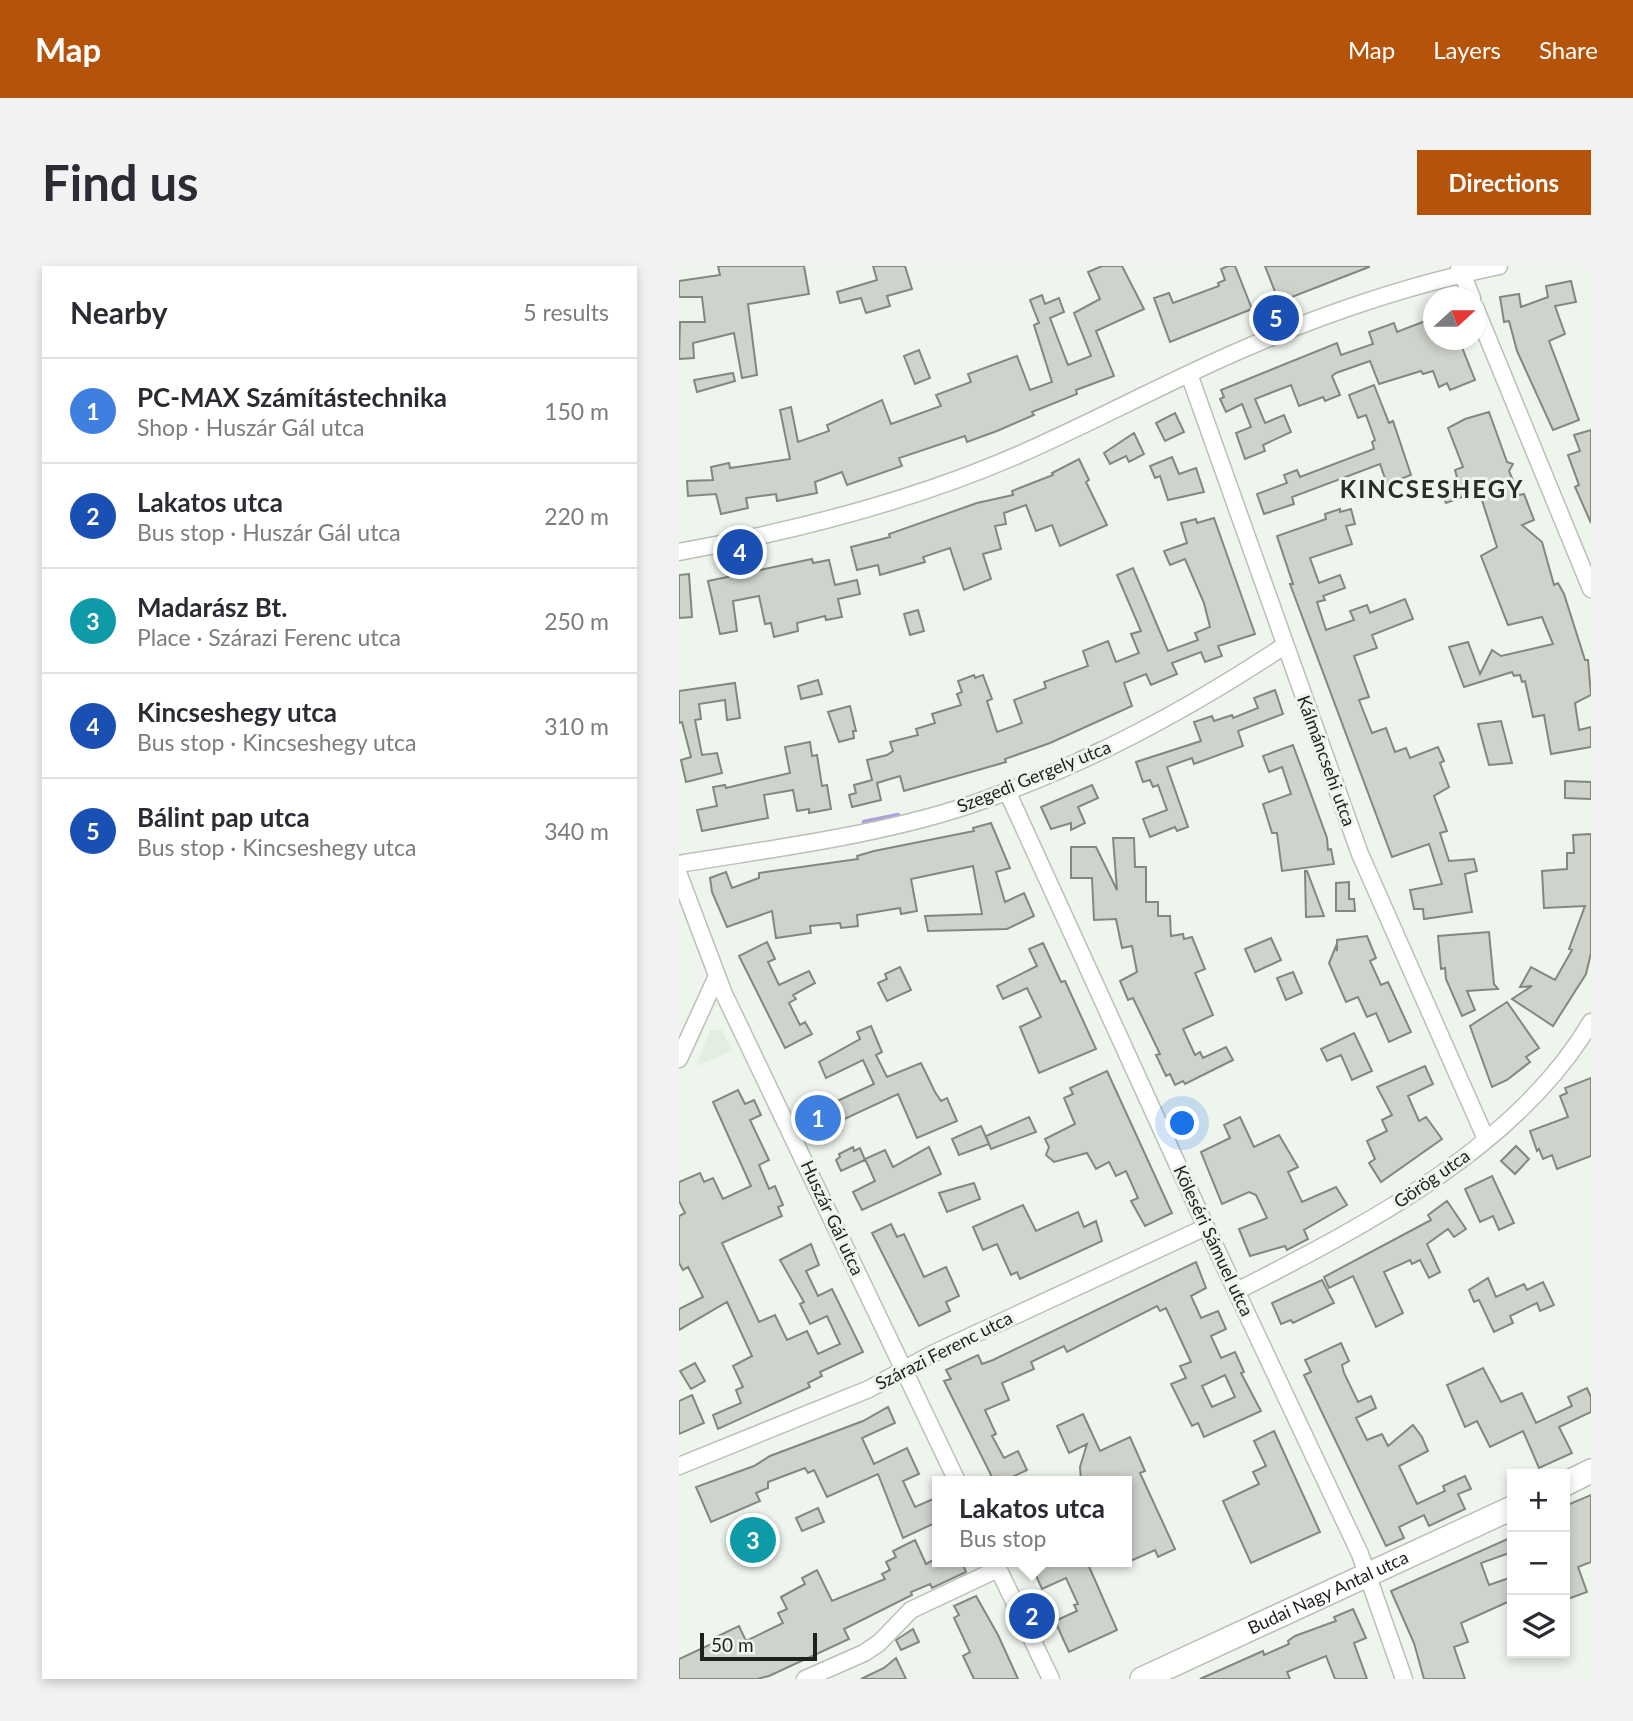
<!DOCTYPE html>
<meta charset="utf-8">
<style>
body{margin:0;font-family:Lato,sans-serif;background:#f2f2f3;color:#2b2b33}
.controls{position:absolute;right:21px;bottom:21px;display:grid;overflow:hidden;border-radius:0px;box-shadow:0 4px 10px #0003}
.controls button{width:63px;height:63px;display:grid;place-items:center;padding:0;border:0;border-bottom:2px solid #e1e1e2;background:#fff;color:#2b2b33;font:35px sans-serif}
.compass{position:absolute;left:744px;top:21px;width:63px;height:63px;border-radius:50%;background:#fff;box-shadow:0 4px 10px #0003;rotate:69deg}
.scale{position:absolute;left:21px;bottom:18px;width:117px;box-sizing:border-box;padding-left:7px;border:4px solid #1f211e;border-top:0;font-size:19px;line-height:24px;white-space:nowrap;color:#1f211e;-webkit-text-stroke:5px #eef5ed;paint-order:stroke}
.you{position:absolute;left:504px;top:858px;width:24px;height:24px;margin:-18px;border:5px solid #fff;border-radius:50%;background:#1a73e8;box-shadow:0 0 0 10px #1a73e833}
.badge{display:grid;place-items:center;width:46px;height:46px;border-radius:50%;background:#b45309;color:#fff;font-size:23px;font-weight:700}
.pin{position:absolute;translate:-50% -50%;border:4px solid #fff;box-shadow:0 2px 7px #0006}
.popup{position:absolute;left:253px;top:1210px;width:200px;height:91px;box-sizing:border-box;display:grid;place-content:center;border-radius:0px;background:#fff;filter:drop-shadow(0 2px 5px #0005);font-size:23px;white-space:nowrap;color:#7c7c81}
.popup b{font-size:26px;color:#2b2b33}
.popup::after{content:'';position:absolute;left:50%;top:100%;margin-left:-14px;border:14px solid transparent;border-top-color:#fff}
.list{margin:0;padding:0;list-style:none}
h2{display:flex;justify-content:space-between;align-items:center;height:91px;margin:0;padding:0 28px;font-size:30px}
h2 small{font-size:23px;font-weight:400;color:#7c7c81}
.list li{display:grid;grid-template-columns:46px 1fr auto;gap:21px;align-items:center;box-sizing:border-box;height:105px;padding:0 28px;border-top:2px solid #e1e1e2}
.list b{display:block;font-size:26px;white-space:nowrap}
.list p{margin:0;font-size:23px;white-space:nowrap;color:#7c7c81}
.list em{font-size:23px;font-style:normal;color:#7c7c81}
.icon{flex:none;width:38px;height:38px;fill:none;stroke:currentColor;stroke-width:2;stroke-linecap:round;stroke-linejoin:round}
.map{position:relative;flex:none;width:912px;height:1413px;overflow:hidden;border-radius:0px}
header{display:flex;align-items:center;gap:42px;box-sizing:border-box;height:98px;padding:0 35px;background:#b45309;color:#fff}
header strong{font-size:33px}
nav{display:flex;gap:38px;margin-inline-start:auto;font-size:24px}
.intro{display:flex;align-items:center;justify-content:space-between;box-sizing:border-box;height:168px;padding:0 42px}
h1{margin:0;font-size:49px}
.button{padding:18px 32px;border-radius:0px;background:#b45309;color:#fff;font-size:24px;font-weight:700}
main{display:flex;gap:42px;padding:0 42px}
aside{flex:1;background:#fff;border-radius:0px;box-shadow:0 4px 10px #0003}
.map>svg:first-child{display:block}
.built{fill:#e2eedf}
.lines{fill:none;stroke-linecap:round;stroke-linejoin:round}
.stream{stroke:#ada1dc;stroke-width:4.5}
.building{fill:#ced4cc;stroke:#828880;stroke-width:2;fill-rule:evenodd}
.street-casing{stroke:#bac0b8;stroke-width:19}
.secondary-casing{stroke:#bac0b8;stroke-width:26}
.street{stroke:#fff;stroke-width:16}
.secondary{stroke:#fff;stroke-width:23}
.labels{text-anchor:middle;stroke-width:6;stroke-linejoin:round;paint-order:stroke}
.street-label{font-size:18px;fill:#1f211e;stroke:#eef5ed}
.district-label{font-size:24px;font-weight:bold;letter-spacing:2px;fill:#292d27;stroke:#eef5ed}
</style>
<header>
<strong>Map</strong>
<nav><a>Map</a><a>Layers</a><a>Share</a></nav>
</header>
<div class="intro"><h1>Find us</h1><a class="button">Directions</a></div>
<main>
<aside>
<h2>Nearby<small>5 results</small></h2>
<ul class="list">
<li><span class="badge" style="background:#3f7fe0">1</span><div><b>PC-MAX Számítástechnika</b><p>Shop · Huszár Gál utca</p></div><em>150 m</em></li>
<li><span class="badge" style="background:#1a4fb4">2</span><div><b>Lakatos utca</b><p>Bus stop · Huszár Gál utca</p></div><em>220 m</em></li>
<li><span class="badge" style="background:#0f9aa8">3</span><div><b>Madarász Bt.</b><p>Place · Szárazi Ferenc utca</p></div><em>250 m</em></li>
<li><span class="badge" style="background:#1a4fb4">4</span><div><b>Kincseshegy utca</b><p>Bus stop · Kincseshegy utca</p></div><em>310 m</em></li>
<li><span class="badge" style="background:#1a4fb4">5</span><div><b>Bálint pap utca</b><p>Bus stop · Kincseshegy utca</p></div><em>340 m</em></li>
</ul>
</aside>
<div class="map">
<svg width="912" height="1413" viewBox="0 0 912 1413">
<rect width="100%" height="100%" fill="#eef5ed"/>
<path class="built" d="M31,764H43L53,785L17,800Z"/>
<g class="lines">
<path class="stream" d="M398,488L419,478
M185,556L219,549"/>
</g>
<path class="building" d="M39,0H125L130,28L69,38L78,109L63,112L55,67L14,77L15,92L0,93L1,56H26L23,31H0V15L41,9Z
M194,0H226L233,23L208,30L211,40L187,47L182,32L161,37L158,26L198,14Z
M423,0H443L465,43L417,65L435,110L397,124L398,128L353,146L355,149L318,165L288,176L286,170L220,192L223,200L168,219L163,206L136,216L138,227L98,235L97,228L67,232L69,242L42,248L37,228L9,230L8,215L34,214L32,201L50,197L51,202L111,193L101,144L112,141L119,176L150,165L148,159L203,134L212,158L262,140L257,129L292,116L289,108L338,90L351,124L373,116L355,59L360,57L351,34L363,29L366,38L380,32L385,46L371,52L389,99L412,90L395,47L421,33L409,6Z
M549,0H556L573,43L491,76L475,32L490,27L494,37L540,20L539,17L546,14L542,3Z
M586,0H690V1L600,36Z
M892,15L897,36L876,40L886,68L870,75L900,154L874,164L838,85L830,55L825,56L821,31L840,28L842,41L869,31L867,20Z
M754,52V74H780L796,114L771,124L768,117L760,121L754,105L744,108L742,105L700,118L691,95L657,107L653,110L661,129L646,135L644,131L620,140L612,119L576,133L586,157L605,149L612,166L584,179L586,185L566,193L557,167L572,161L563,138L547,146L541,133L545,131L542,124L658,77L662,89L694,78L690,66L715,57L718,66Z
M240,84L251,112L236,118L225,90Z
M54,107L56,115L18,126L15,114Z
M695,119L710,157L714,155L732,209L708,218L701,198L613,231L615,238L585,248L578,228L608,217L605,209L618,204L621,211L695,183L693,176L696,174L687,149L679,152L670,129Z
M810,146L828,196L834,198L830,205L840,229L845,228L855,254L843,259L863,276L875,319L879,317L885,328L906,394H909L912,429L896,437L900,464L912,461V481L872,488L865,449L854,451L846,415L843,416L841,409L835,410L833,406L785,421L770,381L789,376L801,408L813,384L822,390L874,378L863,351L829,359L802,290L818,281L800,225L767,237L761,222L776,217L774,213L778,211L776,204L784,201L769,162L786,153Z
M496,147L505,166L486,175L477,157Z
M912,164V257L896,221L900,219L889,189L901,185L895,169Z
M455,167L465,188L450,196L447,190L431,198L425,187Z
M493,191L500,208L517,202L525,226L489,234L481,210L476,212L471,200Z
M400,193L410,214L407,216L428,259L381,280L373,259L357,265L347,239L325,247L327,258L316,260L322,283L304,288L312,313L285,324L271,282L244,291L246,296L201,309L199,299L178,304L172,281L211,271L210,268L298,237L334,229L333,225L374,209L373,207Z
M661,243V246L672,243L676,258L667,260L673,278L631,292L640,317L661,309L666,322L644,330L646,334L638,336L647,364L675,354L671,345L688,339L691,347L726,333L734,353L693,369L698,382L675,390L690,431L680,434L693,467L707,462L716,486L727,482L731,492L759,481L765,495L761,497L770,521L755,530L768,565L761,567L770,595L795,593L798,605L786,608L793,646L745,653L744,643H735L731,624L763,618L750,578L713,591L611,318H614L598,270L647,253L646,248Z
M535,252L576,368L539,380L543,390L526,396L522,386L493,397L498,408L472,419L467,408L445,417L453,440L371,477L326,493L327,496L225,525L221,510L198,517L202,534L173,541L170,529L177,527L175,519L193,514L188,494L208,489L214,485L211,476L239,469L237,463L256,457L253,448L282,439L278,428L283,426L279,415L295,409L296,412L304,409L313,433L308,435L318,466L343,457L335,434L367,422L365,416L409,400L404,385L429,375L437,396L460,387L452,368L462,365L438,309L454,302L489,385L519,374L516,367L531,361L525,337L506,293L491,299L485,285L508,277L502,257L517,253L518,257Z
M133,293L134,297L150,294L156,319L178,314L181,328L159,333L163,351L147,354L146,350L118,357L119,365L95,371L92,357L86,358L80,330L54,335L58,365L41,368L29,315Z
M10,308L13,351L0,352V309Z
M239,344L245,365L231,369L225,348Z
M139,414L143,428L122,433L119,420Z
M56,417L61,452L48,454L46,434L20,438L22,453L16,454L23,489L38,487L43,507L7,516L2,494L12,491L3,456L0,457V425Z
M596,424L604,448L559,465L564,480L515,498L513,492L488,501L509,561L498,565L496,561L471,571L464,553L488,544L479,519L474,521L471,514L464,516L457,496L522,475L515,456L533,450L535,455L553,449L554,452L579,442L575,432Z
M171,440L177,465H174L175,472L160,476L149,446Z
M822,455L833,497L810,499L799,458Z
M131,476L133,490L138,489L143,520L148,519L152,543L130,547V543L118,545L114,524L85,529L89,552L23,565L18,544L38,540L34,521L46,519L47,522L111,507L106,481Z
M614,479L648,572L649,584L652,583L655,598L603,605L598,567H593L584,538L612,528L603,501L590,506L584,490Z
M886,515L912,516V533L886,532Z
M413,519L419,532L399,541L406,557L392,564V557L372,563L362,541Z
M312,557L331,602L317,606L326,636L345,627L355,650L328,663L249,665L246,650L303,648L294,600L232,613L238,645L222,648L221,642L178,649L179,660L162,662L161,657L131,660L132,667L97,672L93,645L48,661L33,626L31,612L47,606L53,622L80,612V607L179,593L178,590L195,585L295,565L294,562Z
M912,568V687L907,708L874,760L833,733L853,720L841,721L852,701L876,714L893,684L890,683L906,640L865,642L863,605L888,603V587H895L894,569Z
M434,572H455L456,601H467V636H479V650H491L492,670L504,668L505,673L513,671L526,703L516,707L534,749L504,763L516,789L521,786L524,792L547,781L554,794L506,818L504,815L496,819L491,808L487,810L477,789L481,788L454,732L449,734L441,715L458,706L453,680L443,682L437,653L415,654L413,612H392V581H417L438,624Z
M626,605H628L645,650L627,651Z
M670,616V633H675L676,645H657V617Z
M810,666L815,718L819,723L788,725L796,744L783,750L767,713L766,702L762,703L759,670Z
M688,670L697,692L691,695L702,719L709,716L732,766L710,776L697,747L688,751L679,731L667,736L650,697L657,680L658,685V674Z
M592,672L602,694L576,706L566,683Z
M88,676L96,693L89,696L100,719L130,705L136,717L114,729L117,733L110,737L121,759L126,756L133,768L106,782L60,690Z
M364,677L382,716L386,715L417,783L360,807L341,761L362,751L348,722L324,733L318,720L358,700L350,683Z
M221,701L232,724L208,735L199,717L208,713L206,708Z
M614,706L623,727L607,734L598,712Z
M828,736L860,782L847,791L851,796L828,814L813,821L791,760Z
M192,760L203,786L197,789L208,811L242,797L256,826L262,835L268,832L278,855L238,872L219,828L144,863L134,840L152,831L154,837L195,818L184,794L147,812L140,796L181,773L178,766Z
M675,767L693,805L673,814L662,789L648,795L642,783Z
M746,800L754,818L729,830L740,855L747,851L763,873L702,916L690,897L696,893L688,875L708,865L703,854L713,849L698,821Z
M428,805L493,947L466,960L452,935L459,932L447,905L437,910L430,896L417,903L408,887L375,896L367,889L370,881L366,873L396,858L385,832L394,828L391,822Z
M912,812V890L878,903L873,889L864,893L860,883L858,885L851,865L889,851L881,830L888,827L886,822Z
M59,824L66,838L75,834L82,849L71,854L90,894L80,899L90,923L96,920L104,939L99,941L103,950L43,977L80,1056L96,1049L108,1074L128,1065L139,1088L161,1078L148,1050L131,1058L121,1038L125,1036L101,994L132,978L140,999L127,1005L139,1030L153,1023L184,1086L141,1106L143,1110L129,1117L131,1121L39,1163L34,1149L62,1137L57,1124L64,1121L54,1100L73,1090L48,1036L0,1064V1043L24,1031L9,1001L4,1004L0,997V950L6,947L0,935V916L21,907L25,916L34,912L44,933L72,920L34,836Z
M350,851L357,866L312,883L307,870Z
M561,851L575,881L600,869L619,901L609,906L623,936L657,921L668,939L625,964L629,973L608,984L606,980L571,990L560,963L588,952L577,929L570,926L543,938L522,886L551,872L545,859Z
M302,860L310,878L280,889L273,873Z
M837,880L850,893L836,908L822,895Z
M174,881L175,885L181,882L186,894L162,905L157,894L161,891L160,888Z
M250,881L262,908L183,944L174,926L196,915L186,893L206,884L214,901Z
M813,910L835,957L820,964L814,950L801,956L786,923Z
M295,917L301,933L268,946L260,927Z
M768,935L787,963L775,971L769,963L748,978L761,1006L750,1012L741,994L733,998L731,994L705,1006L724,1047L697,1061L674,1010L650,1022L645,1011L752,954L749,949Z
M344,939L357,965L399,946L405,961L417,955L423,975L341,1013L338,1006L332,1009L318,978L304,984L294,961Z
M212,958L218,971L225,968L245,1011L267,1001L280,1030L267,1036L271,1045L240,1060L193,967Z
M517,996L527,1022L512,1030L522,1052L539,1045L547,1063L532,1070L542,1092L556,1086L565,1106L562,1107L582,1145L525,1171L519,1157L513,1160L492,1118L507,1112L501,1100L512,1096L487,1042L481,1045L478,1040L388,1086L385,1080L352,1096L355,1103L323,1117L330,1134L306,1144L317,1168L313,1170L325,1192L339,1185L348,1204L325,1215H315L265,1115L272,1113L267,1104L299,1089L303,1098L314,1094ZM546,1109L556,1131L533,1141L523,1120Z
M809,1012L817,1031L845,1018L848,1024L864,1016L875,1039L861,1045L858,1037L831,1050L834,1057L815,1066L800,1034L795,1036L790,1024Z
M643,1014L655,1037L614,1057L612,1054L602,1058L593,1037Z
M662,1077L670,1095L663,1099L665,1107L679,1136L692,1130L697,1142L677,1152L688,1174L703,1168L709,1180L734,1159L743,1171L749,1185L720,1200L738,1238L766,1225L764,1220L786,1210L792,1223L779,1228L786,1243L750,1260L745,1249L720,1261L725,1272L707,1280L625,1109L632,1106L626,1094Z
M16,1097L26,1115L12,1123L1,1105Z
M804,1102L822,1136L843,1127L857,1157L893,1140L889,1131L908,1122L912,1131V1146L880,1161L893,1187L860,1202L844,1165L811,1181L798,1155L786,1161L768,1119Z
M13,1129L25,1157L0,1168V1135Z
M209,1141L216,1157L183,1172L195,1198L228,1182L240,1208L224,1215L236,1241L254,1233L258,1244V1256L224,1272L199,1208L148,1231L135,1204L129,1207L126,1202L89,1216V1222L77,1227L81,1235L32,1256L17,1221L75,1200L91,1190L184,1155Z
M404,1148L421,1185L451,1171L466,1205L461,1207L496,1283L479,1291L476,1284L447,1297V1215H402L401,1201L408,1178L390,1187L378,1160Z
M595,1165L641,1266L572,1297L544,1235L580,1218L574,1206L587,1200L575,1175Z
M912,1229V1296L899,1301L908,1326L886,1334V1240Z
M139,1242L145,1256L123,1265L117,1252Z
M90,1256L97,1269L65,1287L58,1272Z
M833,1271V1286L802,1297L810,1319L833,1311V1334L782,1357L789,1376L775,1381L786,1413H745L735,1377L712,1325Z
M236,1274L247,1298L258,1292V1296H283L287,1306L253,1322L251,1318L232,1326L233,1329L165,1363L170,1373L90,1410L78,1413H0V1393L41,1374L39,1370L60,1360L67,1375L104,1357L99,1347L108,1343L102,1331L126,1318L123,1312L138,1304L153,1335L206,1313L203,1308L211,1304L207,1296L217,1291L214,1285Z
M351,1296H408L438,1364L390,1386L376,1355L398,1345L395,1339L399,1338L387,1312L363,1323Z
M297,1330L319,1369L339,1413H295L284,1390L291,1386L275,1352L280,1349L275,1340Z
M674,1343L687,1372L675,1377L688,1413H656L647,1390L608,1406L611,1413H521L584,1385L585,1389L610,1378L609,1375L616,1370L657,1355L655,1351Z
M234,1363L240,1376L222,1384L217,1374Z
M217,1392L227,1413H182L205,1402Z"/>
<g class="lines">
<defs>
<path id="street" d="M780,0L793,32
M796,41L912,323
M510,108L681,588L807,873
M0,286C116,265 231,236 339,189C417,155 491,114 569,81C649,46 734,18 820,0
M328,525L527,961L681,1288L725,1413
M0,598C97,582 210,568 302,535C411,497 510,443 605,380
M0,609L45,728L278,1215
M0,793L38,710
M558,1025C683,961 838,882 912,756
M0,1200L190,1123L253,1088L527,961
M316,1296L372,1413
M126,1413L185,1387L200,1377L232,1344L319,1303"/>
<g id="secondary">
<path d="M886,1218L912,1205"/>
<path id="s1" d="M463,1413L833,1242"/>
</g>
</defs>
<use href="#street" class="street-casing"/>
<use href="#secondary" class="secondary-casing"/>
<use href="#street" class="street"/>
<use href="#secondary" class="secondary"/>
</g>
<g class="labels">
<g class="street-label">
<text transform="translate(647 495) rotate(70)" y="6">Kálmáncsehi utca</text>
<text transform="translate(355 511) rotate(-22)" y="6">Szegedi Gergely utca</text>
<text transform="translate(753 913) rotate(-35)" y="6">Görög utca</text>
<text transform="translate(153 952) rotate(65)" y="6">Huszár Gál utca</text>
<text transform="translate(534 975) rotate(65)" y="6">Köleséri Sámuel utca</text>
<text transform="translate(265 1085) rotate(-27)" y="6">Szárazi Ferenc utca</text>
<text dy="6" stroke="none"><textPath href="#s1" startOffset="205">Budai Nagy Antal utca</textPath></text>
</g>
<g class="district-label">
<text x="753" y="232">KINCSESHEGY</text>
</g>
</g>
</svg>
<div class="controls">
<button>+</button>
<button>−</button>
<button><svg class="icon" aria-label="layers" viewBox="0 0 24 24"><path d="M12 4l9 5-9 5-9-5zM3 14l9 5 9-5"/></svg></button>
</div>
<svg class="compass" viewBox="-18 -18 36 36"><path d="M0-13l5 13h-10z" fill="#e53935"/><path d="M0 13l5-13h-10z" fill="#7c7c81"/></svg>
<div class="scale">50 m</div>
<div class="you"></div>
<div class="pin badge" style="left:139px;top:852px;background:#3f7fe0">1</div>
<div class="pin badge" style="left:353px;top:1350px;background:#1a4fb4">2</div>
<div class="popup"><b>Lakatos utca</b>Bus stop</div>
<div class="pin badge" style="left:74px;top:1274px;background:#0f9aa8">3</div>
<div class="pin badge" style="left:61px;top:286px;background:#1a4fb4">4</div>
<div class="pin badge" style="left:597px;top:52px;background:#1a4fb4">5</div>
</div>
</main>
